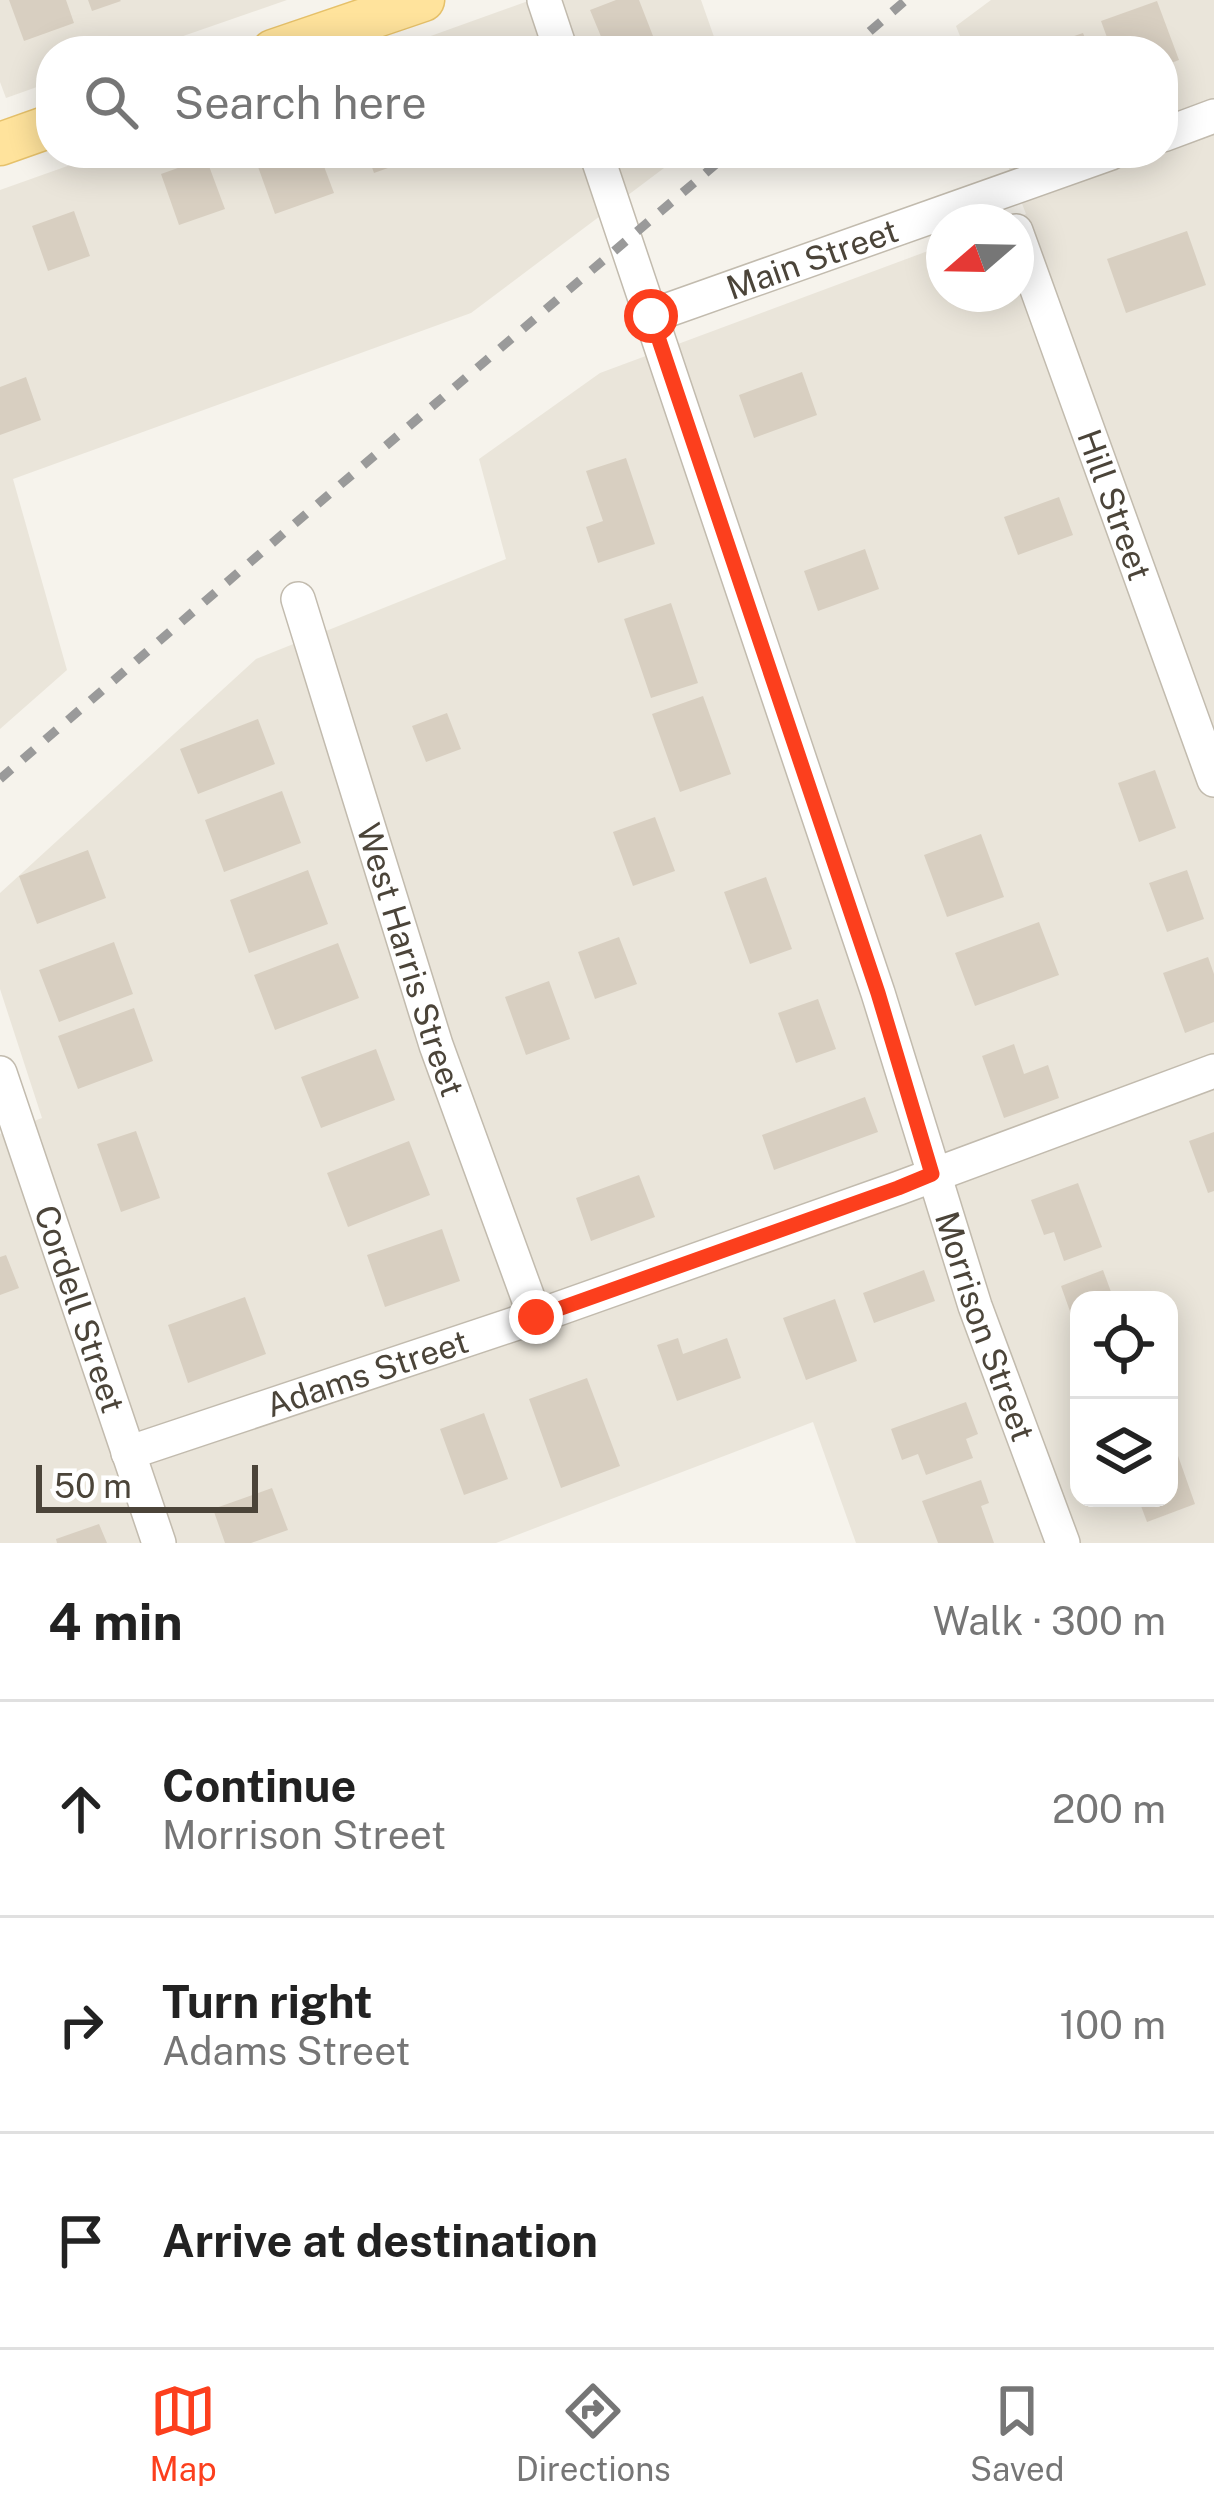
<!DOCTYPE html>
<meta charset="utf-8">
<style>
body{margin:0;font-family:"Public Sans",sans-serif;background:#f6f6f6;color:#222}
.controls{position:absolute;right:36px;bottom:36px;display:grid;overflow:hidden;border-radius:24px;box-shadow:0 6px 30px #0003}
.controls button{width:108px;height:108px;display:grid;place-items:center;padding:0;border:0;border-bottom:3px solid #e0e0e0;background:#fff;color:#222;font:60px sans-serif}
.compass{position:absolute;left:926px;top:204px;width:108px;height:108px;border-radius:50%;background:#fff;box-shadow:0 6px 30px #0003;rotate:250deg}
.scale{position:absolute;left:36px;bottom:30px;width:222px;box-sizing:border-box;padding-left:12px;border:6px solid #4b4439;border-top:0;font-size:33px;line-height:42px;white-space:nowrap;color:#4b4439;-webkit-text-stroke:9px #fff;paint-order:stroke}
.stop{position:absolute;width:36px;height:36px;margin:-27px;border:9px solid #fc3f1d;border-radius:50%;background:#fff}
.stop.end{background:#fc3f1d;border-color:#fff;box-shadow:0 3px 12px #0008}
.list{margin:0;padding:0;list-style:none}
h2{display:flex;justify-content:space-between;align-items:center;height:156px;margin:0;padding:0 48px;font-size:51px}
h2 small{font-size:39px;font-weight:400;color:#767676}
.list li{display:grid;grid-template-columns:78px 1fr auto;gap:36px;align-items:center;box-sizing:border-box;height:216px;padding:0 48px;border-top:3px solid #e0e0e0}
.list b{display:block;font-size:45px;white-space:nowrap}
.list p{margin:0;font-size:39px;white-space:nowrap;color:#767676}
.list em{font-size:39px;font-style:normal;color:#767676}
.icon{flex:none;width:66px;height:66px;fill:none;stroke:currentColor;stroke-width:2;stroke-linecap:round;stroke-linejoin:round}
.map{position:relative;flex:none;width:1214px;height:1543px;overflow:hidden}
.search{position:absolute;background:#fff;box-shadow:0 6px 30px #0003;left:36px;right:36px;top:36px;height:132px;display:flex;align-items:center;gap:30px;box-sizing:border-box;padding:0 42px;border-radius:48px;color:#767676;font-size:45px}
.sheet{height:804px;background:#fff}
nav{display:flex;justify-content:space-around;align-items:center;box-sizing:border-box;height:168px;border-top:3px solid #e0e0e0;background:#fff;font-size:33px;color:#767676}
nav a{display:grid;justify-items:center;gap:6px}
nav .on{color:#fc3f1d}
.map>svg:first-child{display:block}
.residential{fill:#eae5da;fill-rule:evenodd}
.building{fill:#d8cfc1}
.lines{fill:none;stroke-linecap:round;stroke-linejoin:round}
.minor-casing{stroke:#c2bbae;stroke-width:36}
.major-casing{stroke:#e6c16a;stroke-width:45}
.minor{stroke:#fff;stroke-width:33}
.major{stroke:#ffe39c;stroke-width:42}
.rail{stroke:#9a9a9a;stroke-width:9;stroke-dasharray:15 15;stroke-linecap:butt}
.route{stroke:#fc3f1d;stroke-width:15}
.labels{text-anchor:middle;stroke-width:9;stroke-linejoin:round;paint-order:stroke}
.street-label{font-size:33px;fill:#4b4439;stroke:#fff}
</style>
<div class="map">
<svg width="1214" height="1543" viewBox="0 0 1214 1543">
<rect width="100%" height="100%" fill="#f6f3ec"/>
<path class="residential" d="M0,0H287L140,51H51V82L6,98L0,82Z
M531,0H701L719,51H389Z
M991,0H1214V1543H856L813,1422L496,1543H0V1134L42,1118L0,989V893L256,659L506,559L479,459L600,373L944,245V294H1016V222H1005L1026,214L1003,153H1163V51H966L956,26ZM1079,1300H1169V1498H1079Z
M104,153H684L471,313L13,479L67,670L0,729V190Z"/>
<path class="building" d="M9,0H66L74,23L24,41Z
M88,0H120L121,1L92,11Z
M616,0H639L653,36L616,51H607L590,10Z
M1157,1L1179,60L1163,66V51H1112L1101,21Z
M1083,33L1090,51H1057L1054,43Z
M253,153H319L334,193L275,214Z
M367,153H426L427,154L374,173Z
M206,158L225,209L179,225L161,174Z
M74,211L90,256L48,271L32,226Z
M1187,231L1206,285L1126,313L1107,259Z
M802,372L817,415L754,438L739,395Z
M26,377L41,420L0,435V387Z
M626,458L655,544L598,563L586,527L603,521L586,471Z
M1059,497L1073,535L1018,555L1004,517Z
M865,549L879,589L818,611L804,571Z
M671,603L698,683L651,698L624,619Z
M703,696L731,774L680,792L652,714Z
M447,713L461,749L426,762L412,726Z
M258,719L275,764L198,794L180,749Z
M1155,770L1176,828L1139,842L1118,783Z
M282,791L301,843L224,872L205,820Z
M655,817L675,871L633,886L613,832Z
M981,834L1004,897L947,917L924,855Z
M88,850L106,898L37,924L19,876Z
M308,870L328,924L249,953L230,900Z
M1187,870L1204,919L1167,932L1149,883Z
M766,877L792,949L750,964L724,892Z
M1039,922L1059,975L975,1006L955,953Z
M619,937L637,984L595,999L578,952Z
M114,942L133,994L59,1022L39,970Z
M338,943L359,998L275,1030L254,975Z
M1208,957L1214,974V1022L1185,1033L1163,973Z
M549,981L570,1039L526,1055L505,997Z
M818,999L836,1049L796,1063L778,1013Z
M134,1008L153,1061L78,1089L58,1036Z
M1014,1044L1024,1074L1048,1065L1059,1098L1004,1118L982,1056Z
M376,1049L395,1100L321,1128L301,1077Z
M865,1097L878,1132L774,1170L762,1135Z
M136,1131L160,1198L121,1212L97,1144Z
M1214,1132V1191L1208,1193L1189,1141Z
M409,1141L430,1195L348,1227L327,1173Z
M639,1175L655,1217L591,1241L576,1198Z
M1078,1183L1102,1247L1064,1261L1054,1232L1044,1235L1031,1200Z
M442,1229L460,1281L385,1307L367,1255Z
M6,1255L19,1288L0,1295V1257Z
M924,1270L935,1301L874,1323L863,1293Z
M1103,1270L1114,1300H1079L1078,1334L1061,1286Z
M245,1297L266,1354L188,1383L168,1325Z
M835,1299L857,1361L806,1380L783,1318Z
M678,1338L683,1354L727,1338L741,1378L677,1401L657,1345Z
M587,1378L620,1466L561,1488L529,1399Z
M966,1402L978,1434L966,1439L973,1458L926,1475L918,1454L902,1460L891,1429Z
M484,1413L508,1479L464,1495L440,1429Z
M1170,1433L1195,1504L1147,1522L1138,1498H1169Z
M981,1480L989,1503L981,1506L994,1543H938L922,1501Z
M272,1488L288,1530L251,1543H225L213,1509Z
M99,1524L107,1543H57L56,1539Z"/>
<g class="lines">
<defs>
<g id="minor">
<path d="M544,0L561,51"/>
<path d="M1163,135L1214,116"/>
<path id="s1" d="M596,153L878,993L975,1306L1063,1543"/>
<path id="s2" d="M1016,231L1214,780"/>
<path id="s3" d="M651,316L1111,153"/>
<path id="s4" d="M298,599L436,1045L535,1317"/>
<path id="s5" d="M0,1073L159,1543"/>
<path id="s6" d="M128,1453L535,1317L899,1188L1214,1071"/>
</g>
<path id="major" d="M273,51L423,0
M0,144L51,126"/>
</defs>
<use href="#minor" class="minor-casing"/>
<use href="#major" class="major-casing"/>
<use href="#minor" class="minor"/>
<use href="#major" class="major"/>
<path class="rail" d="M847,51L906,0
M0,779L285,532L729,153"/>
</g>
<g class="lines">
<path class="route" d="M536,1317L898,1188L932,1174L878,993L651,316"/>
</g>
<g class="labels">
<g class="street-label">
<text dy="12" stroke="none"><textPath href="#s3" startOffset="171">Main Street</textPath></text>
<text dy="12" stroke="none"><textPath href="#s2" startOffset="291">Hill Street</textPath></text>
<text dy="12" stroke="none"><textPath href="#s4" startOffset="378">West Harris Street</textPath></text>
<text dy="12" stroke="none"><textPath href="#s5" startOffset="249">Cordell Street</textPath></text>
<text dy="12" stroke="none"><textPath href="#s1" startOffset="1236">Morrison Street</textPath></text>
<text dy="12" stroke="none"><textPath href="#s6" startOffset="252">Adams Street</textPath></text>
</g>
</g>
</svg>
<div class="controls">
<button><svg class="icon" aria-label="locate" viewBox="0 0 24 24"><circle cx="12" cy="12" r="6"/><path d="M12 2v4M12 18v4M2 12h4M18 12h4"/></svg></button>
<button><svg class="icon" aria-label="layers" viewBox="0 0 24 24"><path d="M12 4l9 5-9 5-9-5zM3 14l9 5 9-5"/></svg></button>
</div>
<svg class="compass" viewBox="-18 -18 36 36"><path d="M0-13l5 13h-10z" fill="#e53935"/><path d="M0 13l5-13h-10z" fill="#767676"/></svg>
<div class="scale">50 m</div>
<div class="stop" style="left:651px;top:316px"></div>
<div class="stop end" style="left:536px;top:1317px"></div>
<div class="search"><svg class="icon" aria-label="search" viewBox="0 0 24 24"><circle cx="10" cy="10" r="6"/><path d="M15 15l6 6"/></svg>Search here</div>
</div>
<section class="sheet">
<h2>4 min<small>Walk · 300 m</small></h2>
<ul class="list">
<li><svg class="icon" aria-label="ahead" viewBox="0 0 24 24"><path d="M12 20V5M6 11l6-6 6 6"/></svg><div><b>Continue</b><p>Morrison Street</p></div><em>200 m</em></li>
<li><svg class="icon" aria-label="right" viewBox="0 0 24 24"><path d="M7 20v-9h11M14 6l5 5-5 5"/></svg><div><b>Turn right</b><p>Adams Street</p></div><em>100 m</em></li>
<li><svg class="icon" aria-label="arrive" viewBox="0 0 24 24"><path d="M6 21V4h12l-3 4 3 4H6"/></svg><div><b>Arrive at destination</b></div></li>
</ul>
</section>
<nav>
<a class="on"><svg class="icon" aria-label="map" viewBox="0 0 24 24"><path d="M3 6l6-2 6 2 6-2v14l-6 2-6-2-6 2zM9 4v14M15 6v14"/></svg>Map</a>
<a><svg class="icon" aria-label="directions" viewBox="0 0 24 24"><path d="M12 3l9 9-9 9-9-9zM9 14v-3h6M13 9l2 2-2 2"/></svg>Directions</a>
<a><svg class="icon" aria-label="saved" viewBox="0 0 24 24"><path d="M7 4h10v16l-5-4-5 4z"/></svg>Saved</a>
</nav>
